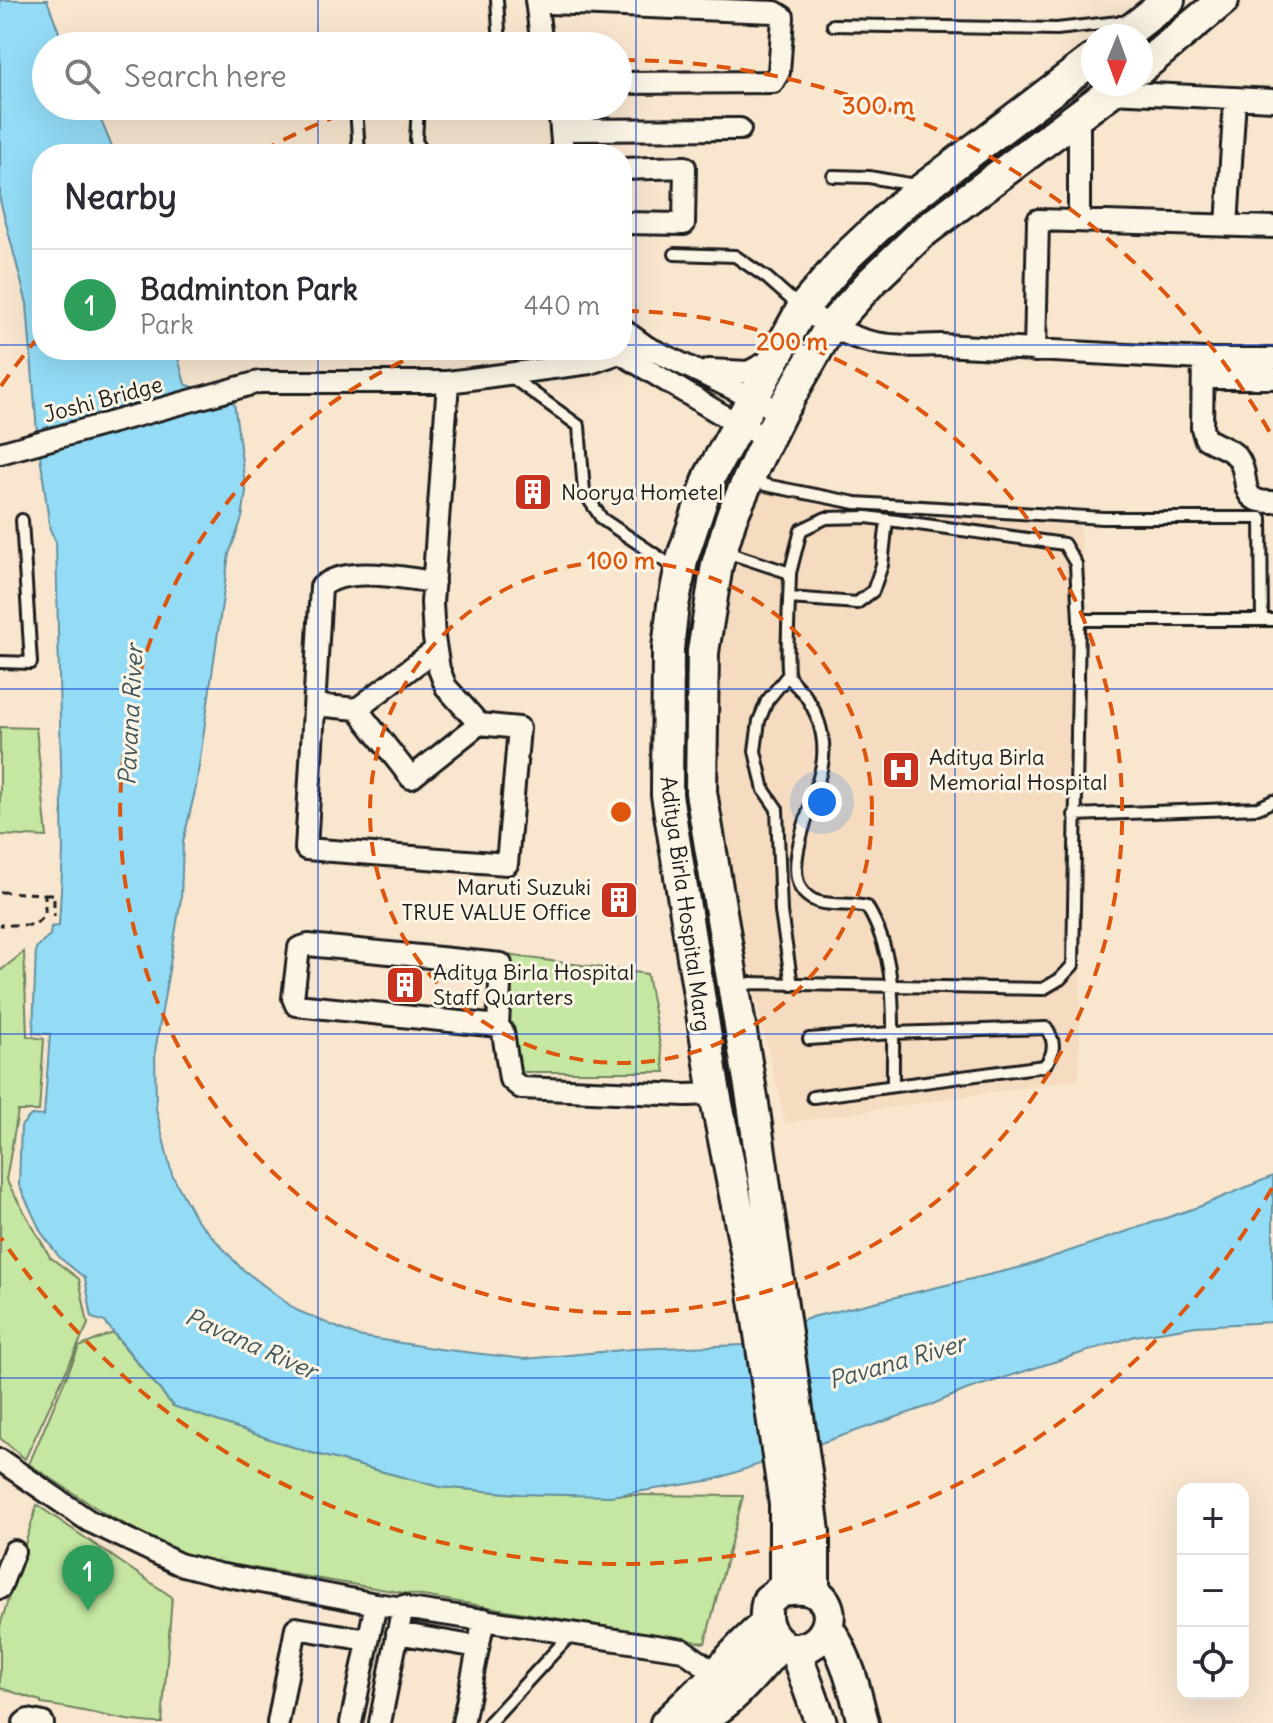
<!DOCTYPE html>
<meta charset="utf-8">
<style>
body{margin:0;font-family:Delius,sans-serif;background:#f7f7f7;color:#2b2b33}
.controls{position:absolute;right:24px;bottom:24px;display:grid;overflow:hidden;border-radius:16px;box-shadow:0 8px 32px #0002}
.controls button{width:72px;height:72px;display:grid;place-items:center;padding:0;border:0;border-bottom:2px solid #e1e1e2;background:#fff;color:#2b2b33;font:40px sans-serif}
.compass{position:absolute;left:1081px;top:24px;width:72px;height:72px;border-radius:50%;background:#fff;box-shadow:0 8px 32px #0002;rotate:181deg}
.you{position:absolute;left:822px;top:802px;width:28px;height:28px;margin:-20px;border:6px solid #fff;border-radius:50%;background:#1a73e8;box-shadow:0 0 0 12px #1a73e833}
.badge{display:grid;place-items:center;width:52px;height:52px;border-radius:50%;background:#ea580c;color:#fff;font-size:26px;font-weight:700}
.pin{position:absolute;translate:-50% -66px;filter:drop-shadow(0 2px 4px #0008)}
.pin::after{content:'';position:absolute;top:42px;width:28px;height:24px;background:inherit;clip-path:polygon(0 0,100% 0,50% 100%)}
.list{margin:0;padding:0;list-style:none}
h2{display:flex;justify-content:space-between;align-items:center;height:104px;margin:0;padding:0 32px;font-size:34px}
h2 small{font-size:26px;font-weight:400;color:#7c7c81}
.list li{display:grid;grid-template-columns:52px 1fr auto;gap:24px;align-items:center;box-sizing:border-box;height:112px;padding:0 32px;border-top:2px solid #e1e1e2}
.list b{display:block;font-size:30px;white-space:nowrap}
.list p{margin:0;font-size:26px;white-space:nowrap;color:#7c7c81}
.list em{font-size:26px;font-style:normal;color:#7c7c81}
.icon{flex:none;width:44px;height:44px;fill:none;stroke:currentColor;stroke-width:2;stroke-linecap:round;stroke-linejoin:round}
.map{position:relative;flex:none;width:1273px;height:1723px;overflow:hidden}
.search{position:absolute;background:#fff;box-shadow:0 8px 32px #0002;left:32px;top:32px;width:600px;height:88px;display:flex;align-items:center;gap:20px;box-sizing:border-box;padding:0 28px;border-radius:44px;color:#7c7c81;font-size:30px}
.panel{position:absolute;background:#fff;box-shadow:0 8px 32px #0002;left:32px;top:144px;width:600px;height:216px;border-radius:32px}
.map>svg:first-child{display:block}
.built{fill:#f5dbc0}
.green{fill:#c5e7a1;stroke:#70825e;stroke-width:2}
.water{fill:#94dcf6;stroke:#648f9f;stroke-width:2}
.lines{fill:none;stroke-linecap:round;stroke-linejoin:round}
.lane-casing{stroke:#1c1c1c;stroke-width:16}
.street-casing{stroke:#1c1c1c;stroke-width:26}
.secondary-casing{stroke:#1c1c1c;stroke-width:34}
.primary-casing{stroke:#1c1c1c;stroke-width:36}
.path{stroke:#1c1c1c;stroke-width:3;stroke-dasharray:8 6;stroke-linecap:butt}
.lane{stroke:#fcf5e5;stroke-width:10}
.street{stroke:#fcf5e5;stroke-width:20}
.secondary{stroke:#fcf5e5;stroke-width:28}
.primary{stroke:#fcf5e5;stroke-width:30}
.grid{fill:none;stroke:#1d4ed8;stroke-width:2;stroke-opacity:0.55}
.ring{fill:none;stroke:#de560d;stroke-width:4;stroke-dasharray:14 10}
.labels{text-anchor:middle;stroke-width:6;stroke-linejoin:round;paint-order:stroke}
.street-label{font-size:22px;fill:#1c1c1c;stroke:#fcf5e5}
.poi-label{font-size:22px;fill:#1c1c1c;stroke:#fcf5e5;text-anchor:start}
.water-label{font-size:24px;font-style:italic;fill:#40565d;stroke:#fcf5e5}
.centre{fill:#de560d;stroke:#fcf5e5;stroke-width:4}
.ring-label{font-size:24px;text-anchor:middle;font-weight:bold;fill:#de560d;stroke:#fcf5e5;stroke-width:6;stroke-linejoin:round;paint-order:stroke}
</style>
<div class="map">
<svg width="1273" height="1723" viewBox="0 0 1273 1723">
<rect width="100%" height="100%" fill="#f8e6cf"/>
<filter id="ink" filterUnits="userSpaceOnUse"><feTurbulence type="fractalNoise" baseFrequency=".0125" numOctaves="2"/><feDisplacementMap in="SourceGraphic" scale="16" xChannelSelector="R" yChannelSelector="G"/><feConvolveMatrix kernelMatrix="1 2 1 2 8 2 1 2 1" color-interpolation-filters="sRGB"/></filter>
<g filter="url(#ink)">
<path class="built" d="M763,492L870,512L1078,510L1088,631L1079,1079L786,1123L745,956L719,817L714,724L722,591L739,536Z"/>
<path class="green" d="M0,727L36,728L47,837L0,835Z
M24,952L27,1036L44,1039L39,1111H18L6,1180L50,1257L79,1279L88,1324L25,1459L0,1438V971Z
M499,954L647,974L665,1072H503Z
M113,1333L173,1406L305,1451L440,1487L520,1494L743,1496L705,1643L188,1557L107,1515L29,1464L79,1347Z
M37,1505L172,1597L162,1723C121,1723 82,1708 41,1704V1701L0,1688V1626Z"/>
<path class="water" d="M0,0H47L64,46H46V106H95L115,154H42V350H176L185,384L234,402L246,492L242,518L229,554L196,787L183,842L181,899L155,1052L156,1109L172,1175L196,1219L241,1268L296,1310L357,1336L439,1349L525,1359L633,1349L743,1345L812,1317L1026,1266L1201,1206L1273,1176V1322L1196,1326L1135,1336L966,1390L926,1407L713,1480L611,1496L520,1494L440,1487L305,1451L173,1406L105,1322L92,1318L85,1278L60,1258L41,1232L19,1185L21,1126L31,1115L44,1116L50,1034L33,1033L36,948L50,935L51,927L59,926L63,853L56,542L50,530L37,432L27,304L0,200Z"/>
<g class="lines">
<defs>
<path id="lane" d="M497,0L500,45
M833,25L1057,29L1127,21
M493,46L542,42
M356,106L359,154
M418,106L416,141L424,154
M833,176L869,177L915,185
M675,254L735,256L767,278L801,308
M510,376L579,426L584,492L602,519L675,568
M754,477L765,485L856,503L1103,518H1261L1262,620
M726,552L790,573C790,589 785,666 789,676C792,683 800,689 805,695C818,714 825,735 823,758C821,791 779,866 804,893C819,910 847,901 867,907C900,961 892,1025 893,1085
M790,598L857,603L873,591L882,565L887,520
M1079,620H1273
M0,662L31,663L22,520
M788,675L767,701L759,721L755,751L764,790L777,809L781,912L792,985
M1074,815L1258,808L1273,801
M737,988L751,983L1043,989L1060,979L1073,965L1079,620L1076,564L1064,544L867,517L826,518L801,530L790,573
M809,1039L892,1033L1046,1028C1056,1041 1055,1054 1044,1066L813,1097
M489,1723L571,1634"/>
<path id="street" d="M536,0L542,46
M549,3L775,12L783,17L779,72L773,82L618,83
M1108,87L1111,92L1273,100
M559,106L563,154
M561,130L740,129
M622,169L685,167L684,224L622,223
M1079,221V115
M1227,226L1235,98
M802,309C857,344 877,348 941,345L1203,359H1273
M622,329L647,347L781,412
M615,350L739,425L769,439
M1035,351L1038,220L1273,227
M1203,359L1202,428L1205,438C1215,445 1231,448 1238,458C1252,478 1235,503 1273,502
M709,370L748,372L773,359
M1203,378H1273
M0,453L259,382H448L590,363L619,353L635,339
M434,582C403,578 346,565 321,587L306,849L507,864L519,728L479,724L446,687L439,669L434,638L432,603L448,382
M315,705L357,709L411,778L479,724
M357,709L435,650
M498,1026L501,964L308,945L299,948L293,998L296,1005L498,1026L503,1032L510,1079L521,1088L686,1095L715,1094
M0,1460L89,1521L179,1564L218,1574L376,1604L683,1650L718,1675
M0,1588L14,1551
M397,1633L478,1647
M24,1723L28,1720L43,1723
M278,1723L296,1628L368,1640
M351,1723L376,1604
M380,1723L403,1606
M463,1723L484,1619"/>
<path id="secondary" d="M665,1723L699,1690"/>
<path id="primary" d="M1123,36L1169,0
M1141,68L1223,0
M781,1590C791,1589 805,1587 814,1592C845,1609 823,1656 787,1648C769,1636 762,1621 768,1600Z
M785,1590V1504L753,1286L715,1094L667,795L668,649L673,605L683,556L710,476L802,309L846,257L900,206L1093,59
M814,1592V1532L810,1500L753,1104L701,792L703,652L717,565L731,518L758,458L781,412L830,327L871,282L922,233L1121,84
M827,1627C847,1655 855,1690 863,1723
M795,1650L821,1723
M685,1723C695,1694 742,1643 767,1623
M689,1723C728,1711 754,1672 781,1644"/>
</defs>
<use href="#lane" class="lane-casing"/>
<use href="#street" class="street-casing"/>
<use href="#secondary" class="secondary-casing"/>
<use href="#primary" class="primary-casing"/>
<path class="path" d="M0,892L45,894V915L34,925H0
M45,894H54V916"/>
<use href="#lane" class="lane"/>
<use href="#street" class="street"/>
<use href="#secondary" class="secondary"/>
<use href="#primary" class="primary"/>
</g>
</g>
<path class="grid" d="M318,0V46M636,0V1723M955,0V1723M318,106V154M0,345H42M622,345H1273M318,350V1723M0,689H1273M0,1034H1273M0,1378H1273"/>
<g class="ring">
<circle cx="621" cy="812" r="251"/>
<path d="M625 311A501 501 0 1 1 425 351"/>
<path d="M1272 1188A752 752 0 0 1 1 1238M1 386A752 752 0 0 1 41 334M262 151A752 752 0 0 1 358 108M621 60A752 752 0 0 1 1272 436"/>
</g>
<defs>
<symbol id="building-square" viewBox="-11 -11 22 22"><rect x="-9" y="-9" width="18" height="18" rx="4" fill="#c8321e" stroke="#fcf5e5"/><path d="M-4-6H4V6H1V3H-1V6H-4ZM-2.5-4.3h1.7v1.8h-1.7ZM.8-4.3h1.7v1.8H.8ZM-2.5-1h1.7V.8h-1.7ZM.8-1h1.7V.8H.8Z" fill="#fff"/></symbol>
<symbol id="hospital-square" viewBox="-11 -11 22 22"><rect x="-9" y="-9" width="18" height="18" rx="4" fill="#c8321e" stroke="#fcf5e5"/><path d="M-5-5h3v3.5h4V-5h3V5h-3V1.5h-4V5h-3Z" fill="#fff"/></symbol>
</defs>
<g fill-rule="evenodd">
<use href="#building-square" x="511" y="470" width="44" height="44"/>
<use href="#hospital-square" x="879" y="748" width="44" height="44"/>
<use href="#building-square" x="597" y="878" width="44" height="44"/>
<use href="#building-square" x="383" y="963" width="44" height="44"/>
</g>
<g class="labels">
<g class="street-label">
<text transform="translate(103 399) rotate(-15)" y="8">Joshi Bridge</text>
<text transform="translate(686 904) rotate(82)" y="8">Aditya Birla Hospital Marg</text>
</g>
<g class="poi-label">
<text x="561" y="500">Noorya Hometel</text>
<text x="929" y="765">Aditya Birla<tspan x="929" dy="25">Memorial Hospital</tspan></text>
<text x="591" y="895" text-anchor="end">Maruti Suzuki<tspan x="591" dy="25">TRUE VALUE Office</tspan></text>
<text x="433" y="980">Aditya Birla Hospital<tspan x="433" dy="25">Staff Quarters</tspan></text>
</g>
<g class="water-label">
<text transform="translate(131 715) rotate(-87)" y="8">Pavana River</text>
<text transform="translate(251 1344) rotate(24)" y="8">Pavana River</text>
<text transform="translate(897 1362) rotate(-16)" y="8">Pavana River</text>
</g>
</g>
<circle cx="621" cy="812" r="12" class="centre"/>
<g class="ring-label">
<text x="878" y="114">300 m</text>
<text x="792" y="350">200 m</text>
<text x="621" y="569">100 m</text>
</g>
</svg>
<div class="controls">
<button>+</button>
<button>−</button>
<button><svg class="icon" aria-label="locate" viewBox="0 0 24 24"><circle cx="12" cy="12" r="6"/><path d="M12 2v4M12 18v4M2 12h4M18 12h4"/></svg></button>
</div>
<svg class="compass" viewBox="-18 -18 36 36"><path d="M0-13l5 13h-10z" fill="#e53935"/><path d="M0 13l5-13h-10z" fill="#7c7c81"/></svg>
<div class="you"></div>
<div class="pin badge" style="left:88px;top:1611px;background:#2e9e5b">1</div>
<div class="search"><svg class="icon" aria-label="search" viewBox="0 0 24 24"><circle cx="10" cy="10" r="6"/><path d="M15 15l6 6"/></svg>Search here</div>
<section class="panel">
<h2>Nearby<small></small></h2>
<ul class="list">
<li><span class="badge" style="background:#2e9e5b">1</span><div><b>Badminton Park</b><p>Park</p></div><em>440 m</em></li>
</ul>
</section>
</div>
